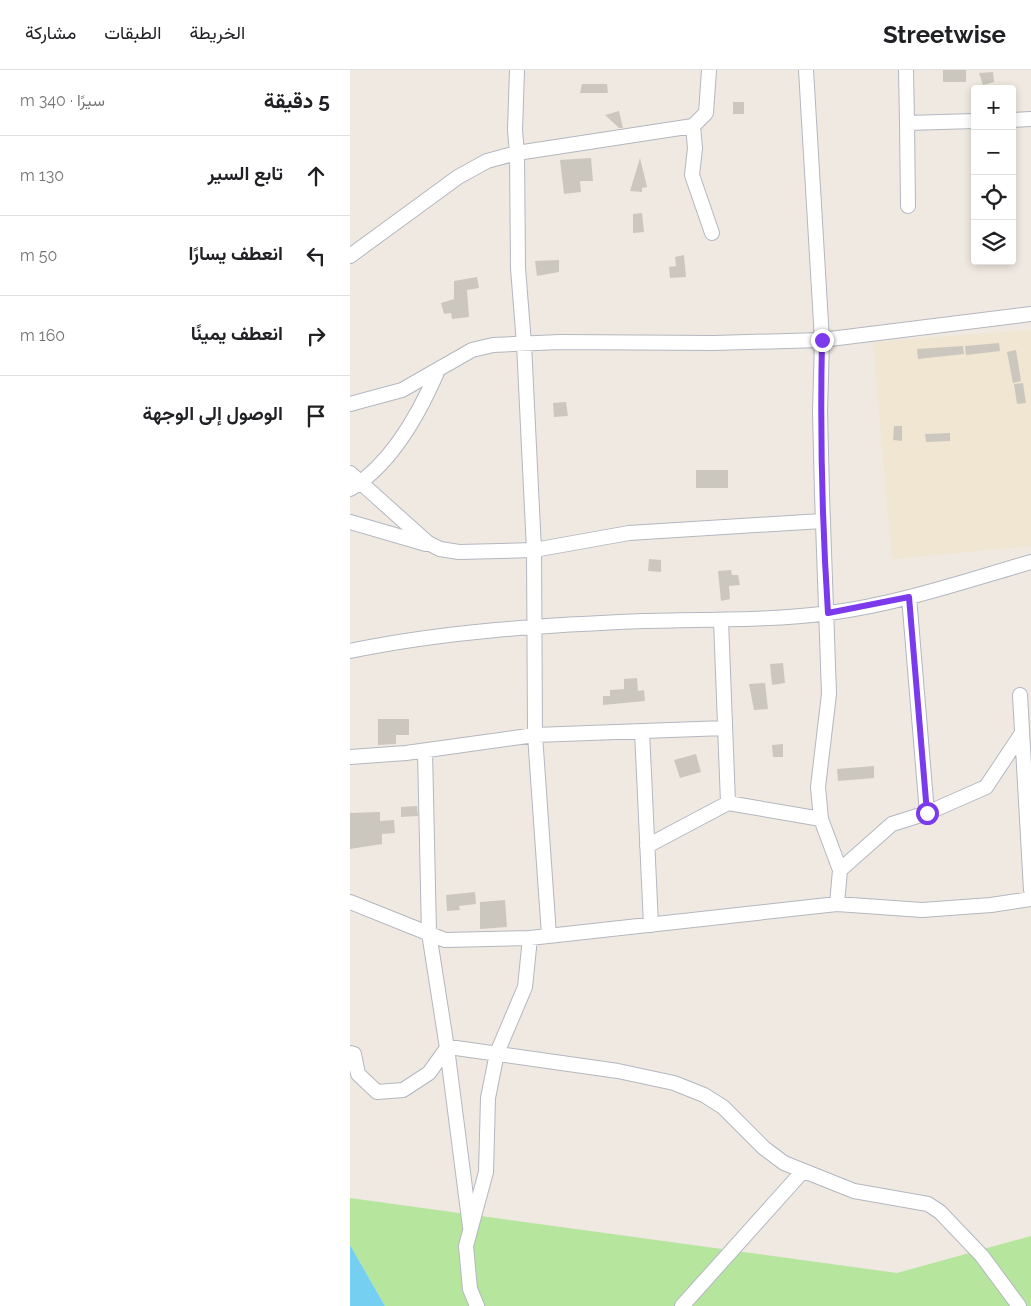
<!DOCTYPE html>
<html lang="ar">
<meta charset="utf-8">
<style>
body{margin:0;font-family:Raleway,Vazirmatn,sans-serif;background:#f2f2f2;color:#202124;direction:rtl}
.controls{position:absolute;right:15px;top:15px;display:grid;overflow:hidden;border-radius:5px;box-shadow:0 2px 8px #0003}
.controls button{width:45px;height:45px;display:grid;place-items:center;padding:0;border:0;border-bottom:1px solid #e0e0e0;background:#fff;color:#202124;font:25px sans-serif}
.stop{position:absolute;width:15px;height:15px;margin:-11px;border:4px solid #7c3aed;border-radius:50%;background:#fff}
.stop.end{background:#7c3aed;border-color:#fff;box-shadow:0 1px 5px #0008}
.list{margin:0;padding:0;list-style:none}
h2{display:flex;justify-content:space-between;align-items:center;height:65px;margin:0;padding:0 20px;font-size:21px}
h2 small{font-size:16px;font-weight:400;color:#757577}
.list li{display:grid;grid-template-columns:32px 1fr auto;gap:15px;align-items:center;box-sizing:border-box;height:80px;padding:0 20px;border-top:1px solid #e0e0e0}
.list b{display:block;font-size:19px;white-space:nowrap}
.list em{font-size:16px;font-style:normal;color:#757577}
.icon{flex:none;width:28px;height:28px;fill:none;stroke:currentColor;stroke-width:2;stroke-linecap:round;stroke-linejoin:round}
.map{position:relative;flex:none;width:681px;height:1236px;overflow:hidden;direction:ltr}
header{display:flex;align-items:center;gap:30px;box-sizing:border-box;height:70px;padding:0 25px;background:#fff;border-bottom:1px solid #e0e0e0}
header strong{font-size:24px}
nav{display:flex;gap:28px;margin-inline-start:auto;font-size:18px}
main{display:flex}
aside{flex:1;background:#fff}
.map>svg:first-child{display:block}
.education{fill:#f0e6d1}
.green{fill:#b6e59e}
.water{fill:#75cff0}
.building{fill:#cbc7bf}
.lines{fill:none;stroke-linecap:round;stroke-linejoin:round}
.street-casing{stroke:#b4b7c1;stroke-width:16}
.street{stroke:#fff;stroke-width:14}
.route{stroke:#7c3aed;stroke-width:6}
</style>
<header>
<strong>Streetwise</strong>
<nav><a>الخريطة</a><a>الطبقات</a><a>مشاركة</a></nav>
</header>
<main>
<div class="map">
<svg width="681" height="1236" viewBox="0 0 681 1236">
<rect width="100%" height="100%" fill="#efe9e1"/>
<path class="education" d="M681,260V476L542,489L523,272Z"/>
<path class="green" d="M0,1128L547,1203L681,1166V1236H35L0,1175Z"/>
<path class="water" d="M0,1175L35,1236H0Z"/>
<path class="building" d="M593,0H616V12H593Z
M643,2L644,12L633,15L629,3Z
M232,14H257L258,23H230Z
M383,32H394V44H383Z
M269,41L273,58H269L255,45Z
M241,88L243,111H230L231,122L214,124L210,90Z
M290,88L297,117L292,118V122L280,121Z
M292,143L294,162L283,163V144Z
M334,185L336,207L320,208L319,197L326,196L325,187Z
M209,190V202L187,206L185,191Z
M127,207L129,218L117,220L119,247L102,249L101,243L94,244L91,233L104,229V211Z
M649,273L650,281L616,285L615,276Z
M613,276L614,284L568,289L567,279Z
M666,280L671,311L663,313L657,282Z
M673,313L676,333L667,334L664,314Z
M216,332L218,346L204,347L203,333Z
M544,356H552V371L543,370Z
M600,363V371L576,372L575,364Z
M346,400H378V418H346Z
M299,489L311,490V502L298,501Z
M381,500L382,505H388L390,515L379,516L380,529L371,531L368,501Z
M433,593L435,613L422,615L420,594Z
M287,608L288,621L294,620L295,631L253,635V626H260V620L274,619V609Z
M415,613L418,639L404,640L399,614Z
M28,649H59V665H46V674L28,675Z
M433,674V687H423L422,675Z
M346,684L351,702L330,708L324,690Z
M524,696V708L488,711L487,699Z
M67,736L68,746L51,747V737Z
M30,742V751L44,750L45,763L32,764V774L0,779V743Z
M125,822L126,834L109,836L110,840L97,841L96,825Z
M155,830L157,857L130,859V832Z"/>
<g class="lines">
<defs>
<path id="street" d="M456,0L472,270L470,341L472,424L479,624L468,717L471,749L490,800L487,834
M556,0L557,53L625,51
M662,50L681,49
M557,53L558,136
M343,56L345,78L342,105L362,163
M0,186L108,107L137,91L167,83L165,60L167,0
M0,334L52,320L122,280L143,275L210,272L364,273L472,270L681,244
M0,403L78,473L90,479L109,482L184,480L279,463L472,451
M0,419C41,395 70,342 88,300
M0,452L76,474
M559,527L577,743
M371,550L378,733
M0,581C96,561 195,555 294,551C355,549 418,551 479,543C548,534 615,511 681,492
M670,625L681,820
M292,661L301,855
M75,681L79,863L97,978L120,1157
M0,687L56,683L185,665L375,658
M297,776L378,733L471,749
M490,800L542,754L577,743L636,717L672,663
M0,832L95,870L180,868L487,834L572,840L641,835L681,829
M199,865L185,665L184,480L174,274L168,198L167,83L343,56L356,43L359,0
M0,983L4,984L8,1004L27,1022L53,1020L79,1003L97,978H106L268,1001L324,1013L354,1025L373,1037L414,1078L434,1093L504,1121L578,1134L590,1142L632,1186L669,1236
M127,1236L120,1219L116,1176L136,1102L138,1028L147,983L175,917L180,868
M332,1236L453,1101"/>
</defs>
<use href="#street" class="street-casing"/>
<use href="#street" class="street"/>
</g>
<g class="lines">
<path class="route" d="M472,270C470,362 472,452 478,543L559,527L577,743"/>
</g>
</svg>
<div class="controls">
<button>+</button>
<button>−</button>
<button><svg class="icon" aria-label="locate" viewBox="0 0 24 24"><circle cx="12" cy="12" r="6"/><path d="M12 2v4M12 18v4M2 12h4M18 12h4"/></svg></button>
<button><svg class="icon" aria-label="layers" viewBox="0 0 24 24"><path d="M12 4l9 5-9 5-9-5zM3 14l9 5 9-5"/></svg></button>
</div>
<div class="stop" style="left:577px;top:743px"></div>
<div class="stop end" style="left:472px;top:270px"></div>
</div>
<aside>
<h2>5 دقيقة<small>سيرًا · 340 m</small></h2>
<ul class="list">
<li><svg class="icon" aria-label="ahead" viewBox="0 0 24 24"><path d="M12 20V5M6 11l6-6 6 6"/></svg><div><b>تابع السير</b></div><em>130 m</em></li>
<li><svg class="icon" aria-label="left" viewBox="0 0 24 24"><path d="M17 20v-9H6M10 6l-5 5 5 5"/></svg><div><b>انعطف يسارًا</b></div><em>50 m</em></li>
<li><svg class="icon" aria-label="right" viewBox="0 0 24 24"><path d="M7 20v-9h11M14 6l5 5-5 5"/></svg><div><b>انعطف يمينًا</b></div><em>160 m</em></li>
<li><svg class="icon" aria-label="arrive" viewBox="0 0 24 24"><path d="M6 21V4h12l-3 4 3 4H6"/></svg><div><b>الوصول إلى الوجهة</b></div></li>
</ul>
</aside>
</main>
